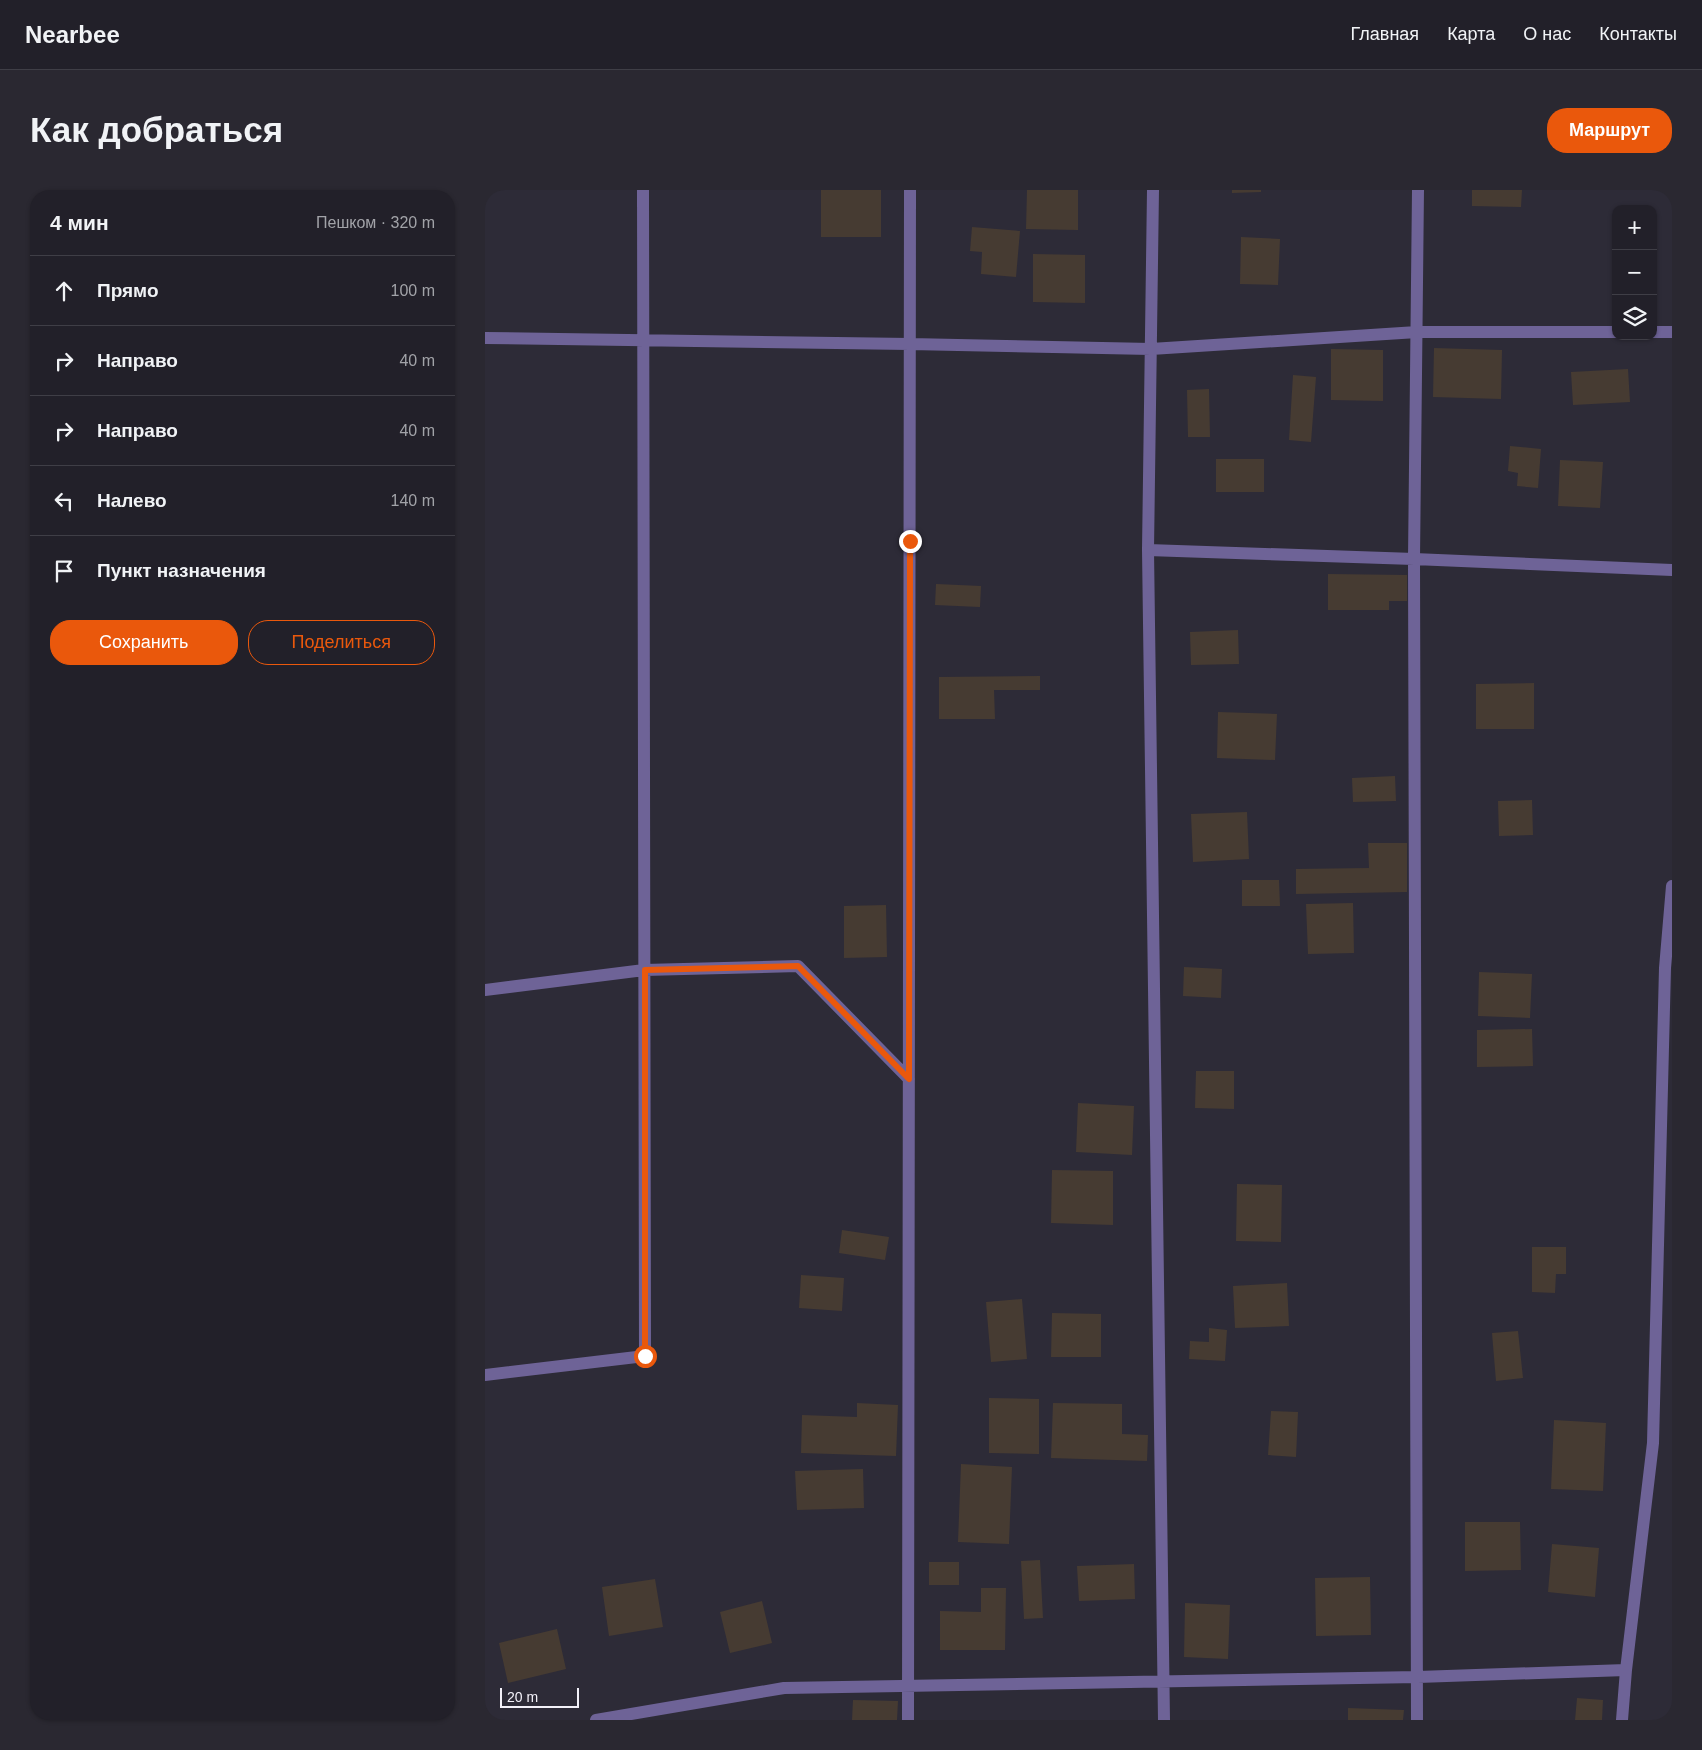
<!DOCTYPE html>
<html lang="ru">
<meta charset="utf-8">
<style>
body{margin:0;font-family:Arial,sans-serif;background:#2a2831;color:#f1f3f6}
.controls{position:absolute;right:15px;top:15px;display:grid;overflow:hidden;border-radius:10px;box-shadow:0 1px 4px #0004}
.controls button{width:45px;height:45px;display:grid;place-items:center;padding:0;border:0;border-bottom:1px solid #3f3e46;background:#222029;color:#f1f3f6;font:25px sans-serif}
.scale{position:absolute;left:15px;bottom:12px;width:79px;box-sizing:border-box;padding-left:5px;border:2px solid #f3f1f9;border-top:0;font-size:14px;line-height:18px;white-space:nowrap;color:#f3f1f9;-webkit-text-stroke:4px #2d2b37;paint-order:stroke}
.stop{position:absolute;width:15px;height:15px;margin:-11px;border:4px solid #ea580c;border-radius:50%;background:#fff}
.stop.end{background:#ea580c;border-color:#fff;box-shadow:0 1px 5px #0008}
.list{margin:0;padding:0;list-style:none}
h2{display:flex;justify-content:space-between;align-items:center;height:65px;margin:0;padding:0 20px;font-size:21px}
h2 small{font-size:16px;font-weight:400;color:#a2a3a8}
.list li{display:grid;grid-template-columns:32px 1fr auto;gap:15px;align-items:center;box-sizing:border-box;height:70px;padding:0 20px;border-top:1px solid #3f3e46}
.list b{display:block;font-size:19px;white-space:nowrap}
.list em{font-size:16px;font-style:normal;color:#a2a3a8}
.actions{display:flex;gap:10px;padding:15px 20px}
.actions a{flex:1;padding:11px 0;border:1px solid #ea580c;border-radius:20px;text-align:center;font-size:18px;color:#ea580c}
.actions .main{background:#ea580c;color:#fff}
.icon{flex:none;width:28px;height:28px;fill:none;stroke:currentColor;stroke-width:2;stroke-linecap:round;stroke-linejoin:round}
.map{position:relative;flex:none;width:1187px;height:1530px;overflow:hidden;border-radius:20px}
header{display:flex;align-items:center;gap:30px;box-sizing:border-box;height:70px;padding:0 25px;background:#222029;border-bottom:1px solid #3f3e46}
header strong{font-size:24px}
nav{display:flex;gap:28px;margin-inline-start:auto;font-size:18px}
.intro{display:flex;align-items:center;justify-content:space-between;box-sizing:border-box;height:120px;padding:0 30px}
h1{margin:0;font-size:35px}
.button{padding:12px 22px;border-radius:20px;background:#ea580c;color:#fff;font-size:18px;font-weight:700}
main{display:flex;gap:30px;padding:0 30px}
aside{flex:1;background:#222029;border-radius:20px;box-shadow:0 1px 4px #0004}
.map>svg:first-child{display:block}
.building{fill:#463b32}
.lines{fill:none;stroke-linecap:round;stroke-linejoin:round}
.minor{stroke:#6e6397;stroke-width:12}
.route{stroke:#ea580c;stroke-width:6}
</style>
<header>
<strong>Nearbee</strong>
<nav><a>Главная</a><a>Карта</a><a>О нас</a><a>Контакты</a></nav>
</header>
<div class="intro"><h1>Как добраться</h1><a class="button">Маршрут</a></div>
<main>
<aside>
<h2>4 мин<small>Пешком · 320 m</small></h2>
<ul class="list">
<li><svg class="icon" aria-label="ahead" viewBox="0 0 24 24"><path d="M12 20V5M6 11l6-6 6 6"/></svg><div><b>Прямо</b></div><em>100 m</em></li>
<li><svg class="icon" aria-label="right" viewBox="0 0 24 24"><path d="M7 20v-9h11M14 6l5 5-5 5"/></svg><div><b>Направо</b></div><em>40 m</em></li>
<li><svg class="icon" aria-label="right" viewBox="0 0 24 24"><path d="M7 20v-9h11M14 6l5 5-5 5"/></svg><div><b>Направо</b></div><em>40 m</em></li>
<li><svg class="icon" aria-label="left" viewBox="0 0 24 24"><path d="M17 20v-9H6M10 6l-5 5 5 5"/></svg><div><b>Налево</b></div><em>140 m</em></li>
<li><svg class="icon" aria-label="arrive" viewBox="0 0 24 24"><path d="M6 21V4h12l-3 4 3 4H6"/></svg><div><b>Пункт назначения</b></div></li>
</ul>
<div class="actions"><a class="main">Сохранить</a><a>Поделиться</a></div>
</aside>
<div class="map">
<svg width="1187" height="1530" viewBox="0 0 1187 1530">
<rect width="100%" height="100%" fill="#2d2b37"/>
<path class="building" d="M336,0H396V47H336Z
M542,0H593V40L541,39Z
M747,0H776V2L747,3Z
M987,0H1037L1036,17L987,16Z
M487,37L535,41L531,87L496,84L497,62L485,61Z
M756,47L795,49L793,95L755,94Z
M548,64L600,65V113L548,112Z
M949,158L1017,160L1016,209L948,207Z
M846,159L898,160V211L846,210Z
M1143,179L1145,212L1088,215L1086,182Z
M808,185L831,187L826,252L804,250Z
M724,199L725,247H703L702,200Z
M1025,256L1056,259L1053,298L1032,296L1033,283L1023,281Z
M731,269H779V302H731Z
M1075,270L1118,272L1115,318L1073,316Z
M843,384L922,385V411H904V420H843Z
M451,394L496,396L495,417L450,415Z
M753,440L754,474L706,475L705,442Z
M555,486V500H509L510,529H454V487Z
M1049,493V539H991V494Z
M733,522L792,524L790,570L732,568Z
M910,586L911,611L868,612L867,588Z
M1047,610L1048,645L1014,646L1013,611Z
M762,622L764,669L708,672L706,624Z
M883,653H922V702L811,704V679L884,678Z
M757,690H794L795,716H757Z
M868,713L869,763L823,764L821,714Z
M401,715L402,767L359,768V716Z
M699,777L737,779L736,808L698,806Z
M994,782L1047,784L1045,828L993,826Z
M1047,839L1048,876L992,877V840Z
M711,881H749V919L710,918Z
M593,913L649,916L647,965L591,962Z
M567,980L628,981V1035L566,1033Z
M752,994L797,995L796,1052L751,1051Z
M357,1040L404,1047L400,1070L354,1063Z
M1047,1057H1081V1084H1071L1070,1103L1047,1102Z
M316,1085L359,1088L357,1121L314,1118Z
M802,1093L804,1136L750,1138L748,1096Z
M537,1109L542,1169L506,1172L501,1112Z
M567,1123L616,1124V1167H566Z
M724,1138L742,1140L740,1171L704,1169L705,1151L724,1152Z
M1033,1141L1038,1188L1011,1191L1007,1143Z
M504,1208L554,1209V1264L504,1263Z
M372,1213L413,1215L411,1266L316,1263L317,1225L372,1227Z
M568,1213L637,1214V1244L663,1245L662,1271L566,1268Z
M786,1221L813,1222L811,1267L783,1265Z
M1069,1230L1121,1233L1118,1301L1066,1299Z
M476,1274L527,1277L524,1354L473,1352Z
M378,1279L379,1318L312,1320L310,1281Z
M980,1332H1035L1036,1380L980,1381Z
M1067,1354L1114,1358L1110,1407L1063,1402Z
M555,1370L558,1428L539,1429L536,1371Z
M444,1372H474V1395H444Z
M649,1374L650,1409L594,1411L592,1376Z
M885,1387L886,1445L831,1446L830,1388Z
M170,1389L178,1437L124,1446L117,1397Z
M496,1398H521L520,1460H455V1421L496,1422Z
M277,1411L287,1453L245,1463L235,1422Z
M700,1413L745,1415L743,1469L699,1467Z
M72,1439L81,1479L23,1493L14,1453Z
M1092,1508L1118,1510L1117,1530H1090Z
M368,1510L413,1511L412,1530H367Z
M863,1518L919,1520L918,1530H863Z"/>
<g class="lines">
<path class="minor" d="M668,0L663,360L679,1530
M1168,142H1187
M0,148L425,154L666,159L932,142H1131
M663,360L929,369L933,0
M0,800L159,780L313,776L424,889
M0,1185L160,1166L158,0
M111,1530L299,1498L933,1487L1141,1480
M423,1530L425,0
M932,1530L929,369L1187,380
M1137,1530L1141,1480L1168,1253L1180,778L1187,696"/>
</g>
<g class="lines">
<path class="route" d="M160,1166V780L313,776L424,889L425,351"/>
</g>
</svg>
<div class="controls">
<button>+</button>
<button>−</button>
<button><svg class="icon" aria-label="layers" viewBox="0 0 24 24"><path d="M12 4l9 5-9 5-9-5zM3 14l9 5 9-5"/></svg></button>
</div>
<div class="scale">20 m</div>
<div class="stop" style="left:160px;top:1166px"></div>
<div class="stop end" style="left:425px;top:351px"></div>
</div>
</main>
